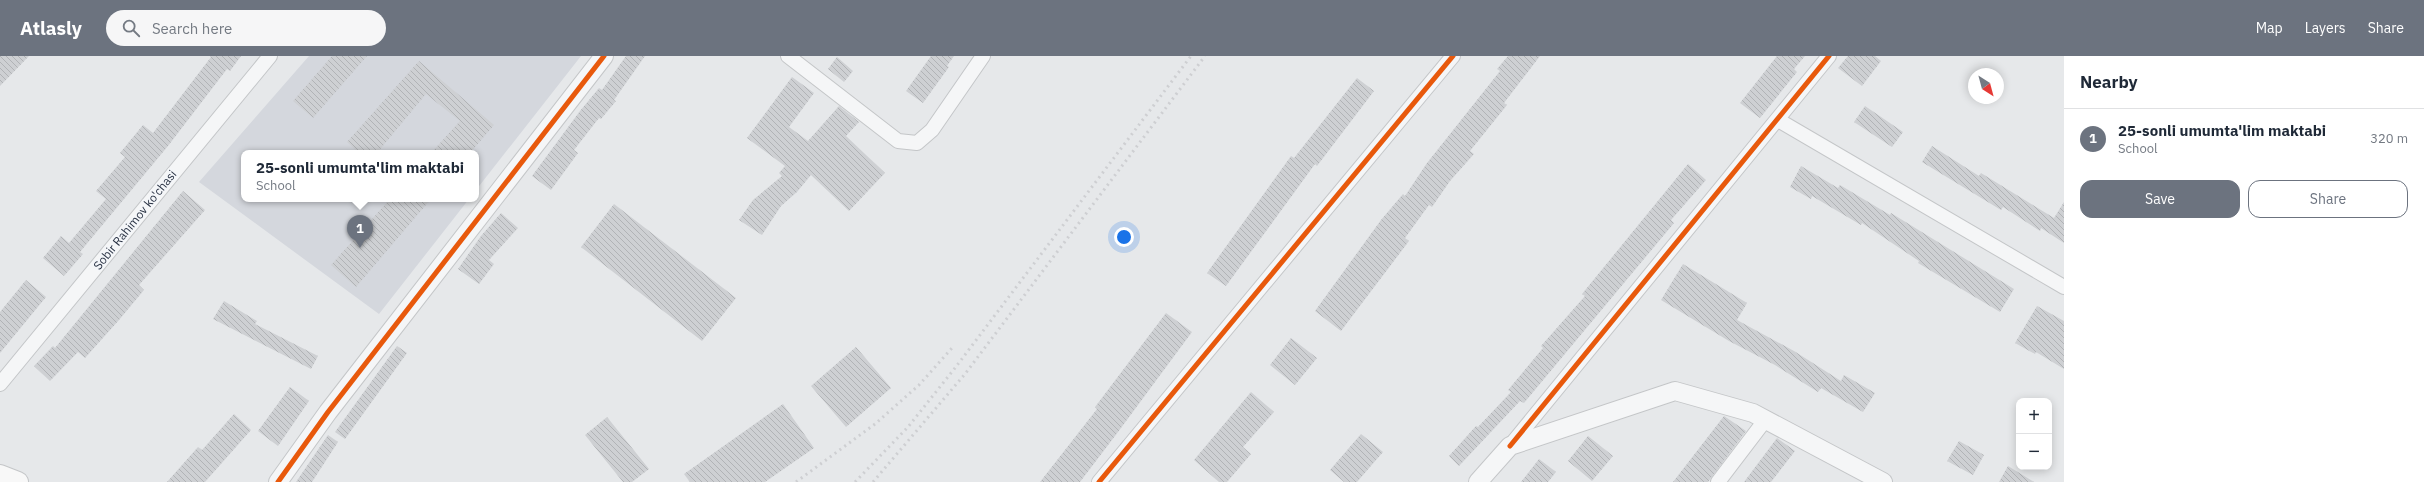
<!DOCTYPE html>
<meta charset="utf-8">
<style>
body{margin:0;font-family:"IBM Plex Sans",sans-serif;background:#f6f6f7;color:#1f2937}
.controls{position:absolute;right:12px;bottom:12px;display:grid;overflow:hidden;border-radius:8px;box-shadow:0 2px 10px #0003}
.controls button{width:36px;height:36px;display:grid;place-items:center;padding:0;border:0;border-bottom:1px solid #e0e1e3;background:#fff;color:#1f2937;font:20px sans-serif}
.compass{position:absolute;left:1968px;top:12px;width:36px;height:36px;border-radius:50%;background:#fff;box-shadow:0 2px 10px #0003;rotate:144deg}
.you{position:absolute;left:1124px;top:181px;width:14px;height:14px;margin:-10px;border:3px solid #fff;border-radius:50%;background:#1a73e8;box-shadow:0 0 0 6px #1a73e833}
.badge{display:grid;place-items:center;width:26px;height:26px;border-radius:50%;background:#6c737f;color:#fff;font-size:13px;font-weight:700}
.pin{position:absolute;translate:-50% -33px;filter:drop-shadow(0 1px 2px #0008)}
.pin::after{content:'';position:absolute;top:21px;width:14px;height:12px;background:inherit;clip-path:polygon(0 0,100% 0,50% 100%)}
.popup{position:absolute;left:241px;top:94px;width:238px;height:52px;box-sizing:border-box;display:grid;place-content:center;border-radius:8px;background:#fff;filter:drop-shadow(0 1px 3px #0005);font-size:13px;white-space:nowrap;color:#747a83}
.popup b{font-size:15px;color:#1f2937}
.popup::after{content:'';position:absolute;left:50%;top:100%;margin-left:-8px;border:8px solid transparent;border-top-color:#fff}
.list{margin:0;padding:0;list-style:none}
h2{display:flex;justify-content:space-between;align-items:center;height:52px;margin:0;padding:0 16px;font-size:17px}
h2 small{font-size:13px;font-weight:400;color:#747a83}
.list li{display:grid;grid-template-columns:26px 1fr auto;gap:12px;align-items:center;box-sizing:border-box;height:60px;padding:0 16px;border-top:1px solid #e0e1e3}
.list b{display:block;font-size:15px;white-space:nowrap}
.list p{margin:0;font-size:13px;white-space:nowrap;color:#747a83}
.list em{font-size:13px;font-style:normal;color:#747a83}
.actions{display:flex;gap:8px;padding:12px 16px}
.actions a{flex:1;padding:9px 0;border:1px solid #6c737f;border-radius:12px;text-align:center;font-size:14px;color:#6c737f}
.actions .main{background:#6c737f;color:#fff}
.icon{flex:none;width:22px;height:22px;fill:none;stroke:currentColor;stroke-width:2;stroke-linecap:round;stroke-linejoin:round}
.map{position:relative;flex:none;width:2064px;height:426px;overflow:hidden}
header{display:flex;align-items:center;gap:24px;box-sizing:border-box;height:56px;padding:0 20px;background:#6c737f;color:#fff}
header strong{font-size:19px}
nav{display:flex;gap:22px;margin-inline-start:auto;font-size:14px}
.search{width:280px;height:36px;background:#f6f6f7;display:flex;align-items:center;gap:10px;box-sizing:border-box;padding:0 14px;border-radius:22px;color:#747a83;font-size:15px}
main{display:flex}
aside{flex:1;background:#fff}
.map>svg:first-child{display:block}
.built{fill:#d4d7dd}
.building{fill:url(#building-back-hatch)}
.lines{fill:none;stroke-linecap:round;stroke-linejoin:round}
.minor-casing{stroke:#c4c6c8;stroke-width:16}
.tertiary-casing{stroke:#c4c6c8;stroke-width:20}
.secondary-casing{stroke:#c4c6c8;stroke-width:22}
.minor{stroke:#f5f6f7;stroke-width:14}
.tertiary{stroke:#f5f6f7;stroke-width:18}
.secondary{stroke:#f8f8f8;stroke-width:20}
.rail{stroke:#cecfd2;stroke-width:3;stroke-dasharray:2 4;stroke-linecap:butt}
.cycleway-casing{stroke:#f4f6f9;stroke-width:8}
.cycleway{stroke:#e8590c;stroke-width:5}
.labels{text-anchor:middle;stroke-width:3.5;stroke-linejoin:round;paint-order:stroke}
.street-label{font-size:12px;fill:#2b3445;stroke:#f4f6f9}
</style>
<header>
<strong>Atlasly</strong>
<div class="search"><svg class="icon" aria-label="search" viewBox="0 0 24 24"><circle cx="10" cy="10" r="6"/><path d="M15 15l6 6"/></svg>Search here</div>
<nav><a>Map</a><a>Layers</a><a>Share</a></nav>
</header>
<main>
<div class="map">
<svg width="2064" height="426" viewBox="0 0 2064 426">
<defs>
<pattern id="building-back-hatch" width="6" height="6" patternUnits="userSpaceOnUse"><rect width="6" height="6" fill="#ced0d3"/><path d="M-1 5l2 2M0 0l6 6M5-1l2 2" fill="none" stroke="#b1b3b6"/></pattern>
</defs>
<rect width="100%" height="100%" fill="#e6e8ea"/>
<path class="built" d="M309,0H581L476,134V97H244V143H469L379,258L199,126Z"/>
<path class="building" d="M0,0H29L0,30Z
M210,0H241L230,15L227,13L168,90L80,196L83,198L64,220L43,202L61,180L69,187L106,143L96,135L125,101L120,97L143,69L153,77L211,1Z
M332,0H367L313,62L293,45Z
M626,0H645L614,44L616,45L601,63L599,62L574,94L578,97L551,134L532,120L580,55L599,32L602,34Z
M931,0H954L947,10L949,11L923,47L906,35Z
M1508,0H1540L1504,47L1507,49L1470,95L1474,98L1450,125L1432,151L1429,149L1405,182L1409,185L1341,275L1315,255L1381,164L1403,138L1405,140L1427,107L1500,15L1497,13Z
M1777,0H1805L1794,13L1797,16L1760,62L1740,47Z
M1848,0H1875L1881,5L1862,30L1838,12Z
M837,1L853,15L844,26L828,13Z
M419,5L494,69L470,97H431L460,65L426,38L377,97H359L347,86Z
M792,21L814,37L789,71L808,85L839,50L859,66L846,80L885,117L849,155L811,119L797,136L781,150L762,179L739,164L753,144L782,120L779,117L785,110L747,82Z
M1357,22L1374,35L1317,110L1315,108L1226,230L1207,217L1291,100L1294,102Z
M1865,50L1903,76L1892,91L1854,66Z
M1932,90L1979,120L1981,117L2054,162L2064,146V187L2041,172L2040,175L2003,151L2001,154L1922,106Z
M1688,108L1706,124L1671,164L1674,167L1524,347L1520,345L1459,410L1449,400L1476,370L1478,371L1511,336L1508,334L1543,292L1541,290L1585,240L1582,238Z
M1801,110L1838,132L1840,129L1890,159L1891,157L2014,233L2000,256L1918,207L1919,205L1862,167L1861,169L1812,140L1811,143L1790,131Z
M183,135L205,154L139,229L144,234L119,264L85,302L78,296L50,325L34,310L53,290L55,292Z
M390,143H431L356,231L331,209Z
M614,148L736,242L702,285L581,191Z
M501,157L518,172L489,204L494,208L479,228L458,213L481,180Z
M1683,208L1747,247L1737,264L1794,295L1841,325L1844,319L1875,337L1863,356L1821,332L1818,336L1775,309L1729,285L1661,244Z
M26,224L46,241L0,297V256Z
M224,245L257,265L255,268L318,300L311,313L213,263Z
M2037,250L2064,265V313L2036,296L2035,298L2015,287Z
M1166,257L1192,276L1118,376L1080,426H1040L1097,353L1095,351Z
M1291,282L1317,302L1295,329L1270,309Z
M397,290L407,297L345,383L335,376Z
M856,291L891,332L846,371L811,330Z
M290,331L309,345L278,390L258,375Z
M1251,336L1274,356L1243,391L1251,398L1227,426H1219L1194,404Z
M783,348L814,392L765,426H690L684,418Z
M234,358L251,374L205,426H167L198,391L202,394Z
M1724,360L1746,375L1708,426H1673Z
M607,361L649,413L632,426H623L585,379Z
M1361,378L1383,396L1357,426H1344L1330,414Z
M328,379L338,386L312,426H296Z
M1588,380L1613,400L1592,425L1568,405Z
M1777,382L1795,395L1771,426H1744Z
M1959,385L1984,399L1973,419L1947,405Z
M1539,403L1556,416L1548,426H1521Z
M2008,410L2034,426H1999Z"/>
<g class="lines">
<defs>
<path id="minor" d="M788,0L898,85L917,87L932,74L983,0
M1778,64L2064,231
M0,328L270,0
M1510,390L1829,0
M1099,426L1453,0
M1718,426L1766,363"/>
<path id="tertiary" d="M278,426L328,356L604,0
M1478,426L1510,390L1675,335L1753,357L1883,426"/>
<path id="secondary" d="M0,419L18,426"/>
</defs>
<use href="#minor" class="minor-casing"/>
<use href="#tertiary" class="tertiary-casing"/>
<use href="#secondary" class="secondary-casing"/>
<use href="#minor" class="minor"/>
<use href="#tertiary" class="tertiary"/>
<use href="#secondary" class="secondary"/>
<path class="rail" d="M796,426L875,368L919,329L952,292
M855,426L908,371L955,312L1191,0
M873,426L965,318L1205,0"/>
<defs>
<path id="cycleway" d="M1510,390L1829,0
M278,426L328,356L604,0
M1099,426L1453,0"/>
</defs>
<use href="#cycleway" class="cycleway-casing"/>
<use href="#cycleway" class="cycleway"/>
</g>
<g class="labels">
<g class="street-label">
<text transform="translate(135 164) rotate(-51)" y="4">Sobir Rahimov ko'chasi</text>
</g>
</g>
</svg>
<div class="controls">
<button>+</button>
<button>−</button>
</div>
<svg class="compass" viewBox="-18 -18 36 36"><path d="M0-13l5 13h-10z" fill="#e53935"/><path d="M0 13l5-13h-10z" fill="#747a83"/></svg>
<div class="you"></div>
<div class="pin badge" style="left:360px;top:192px">1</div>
<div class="popup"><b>25-sonli umumta'lim maktabi</b>School</div>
</div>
<aside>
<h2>Nearby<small></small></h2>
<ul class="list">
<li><span class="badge">1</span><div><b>25-sonli umumta'lim maktabi</b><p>School</p></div><em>320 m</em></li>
</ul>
<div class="actions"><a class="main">Save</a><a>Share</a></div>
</aside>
</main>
